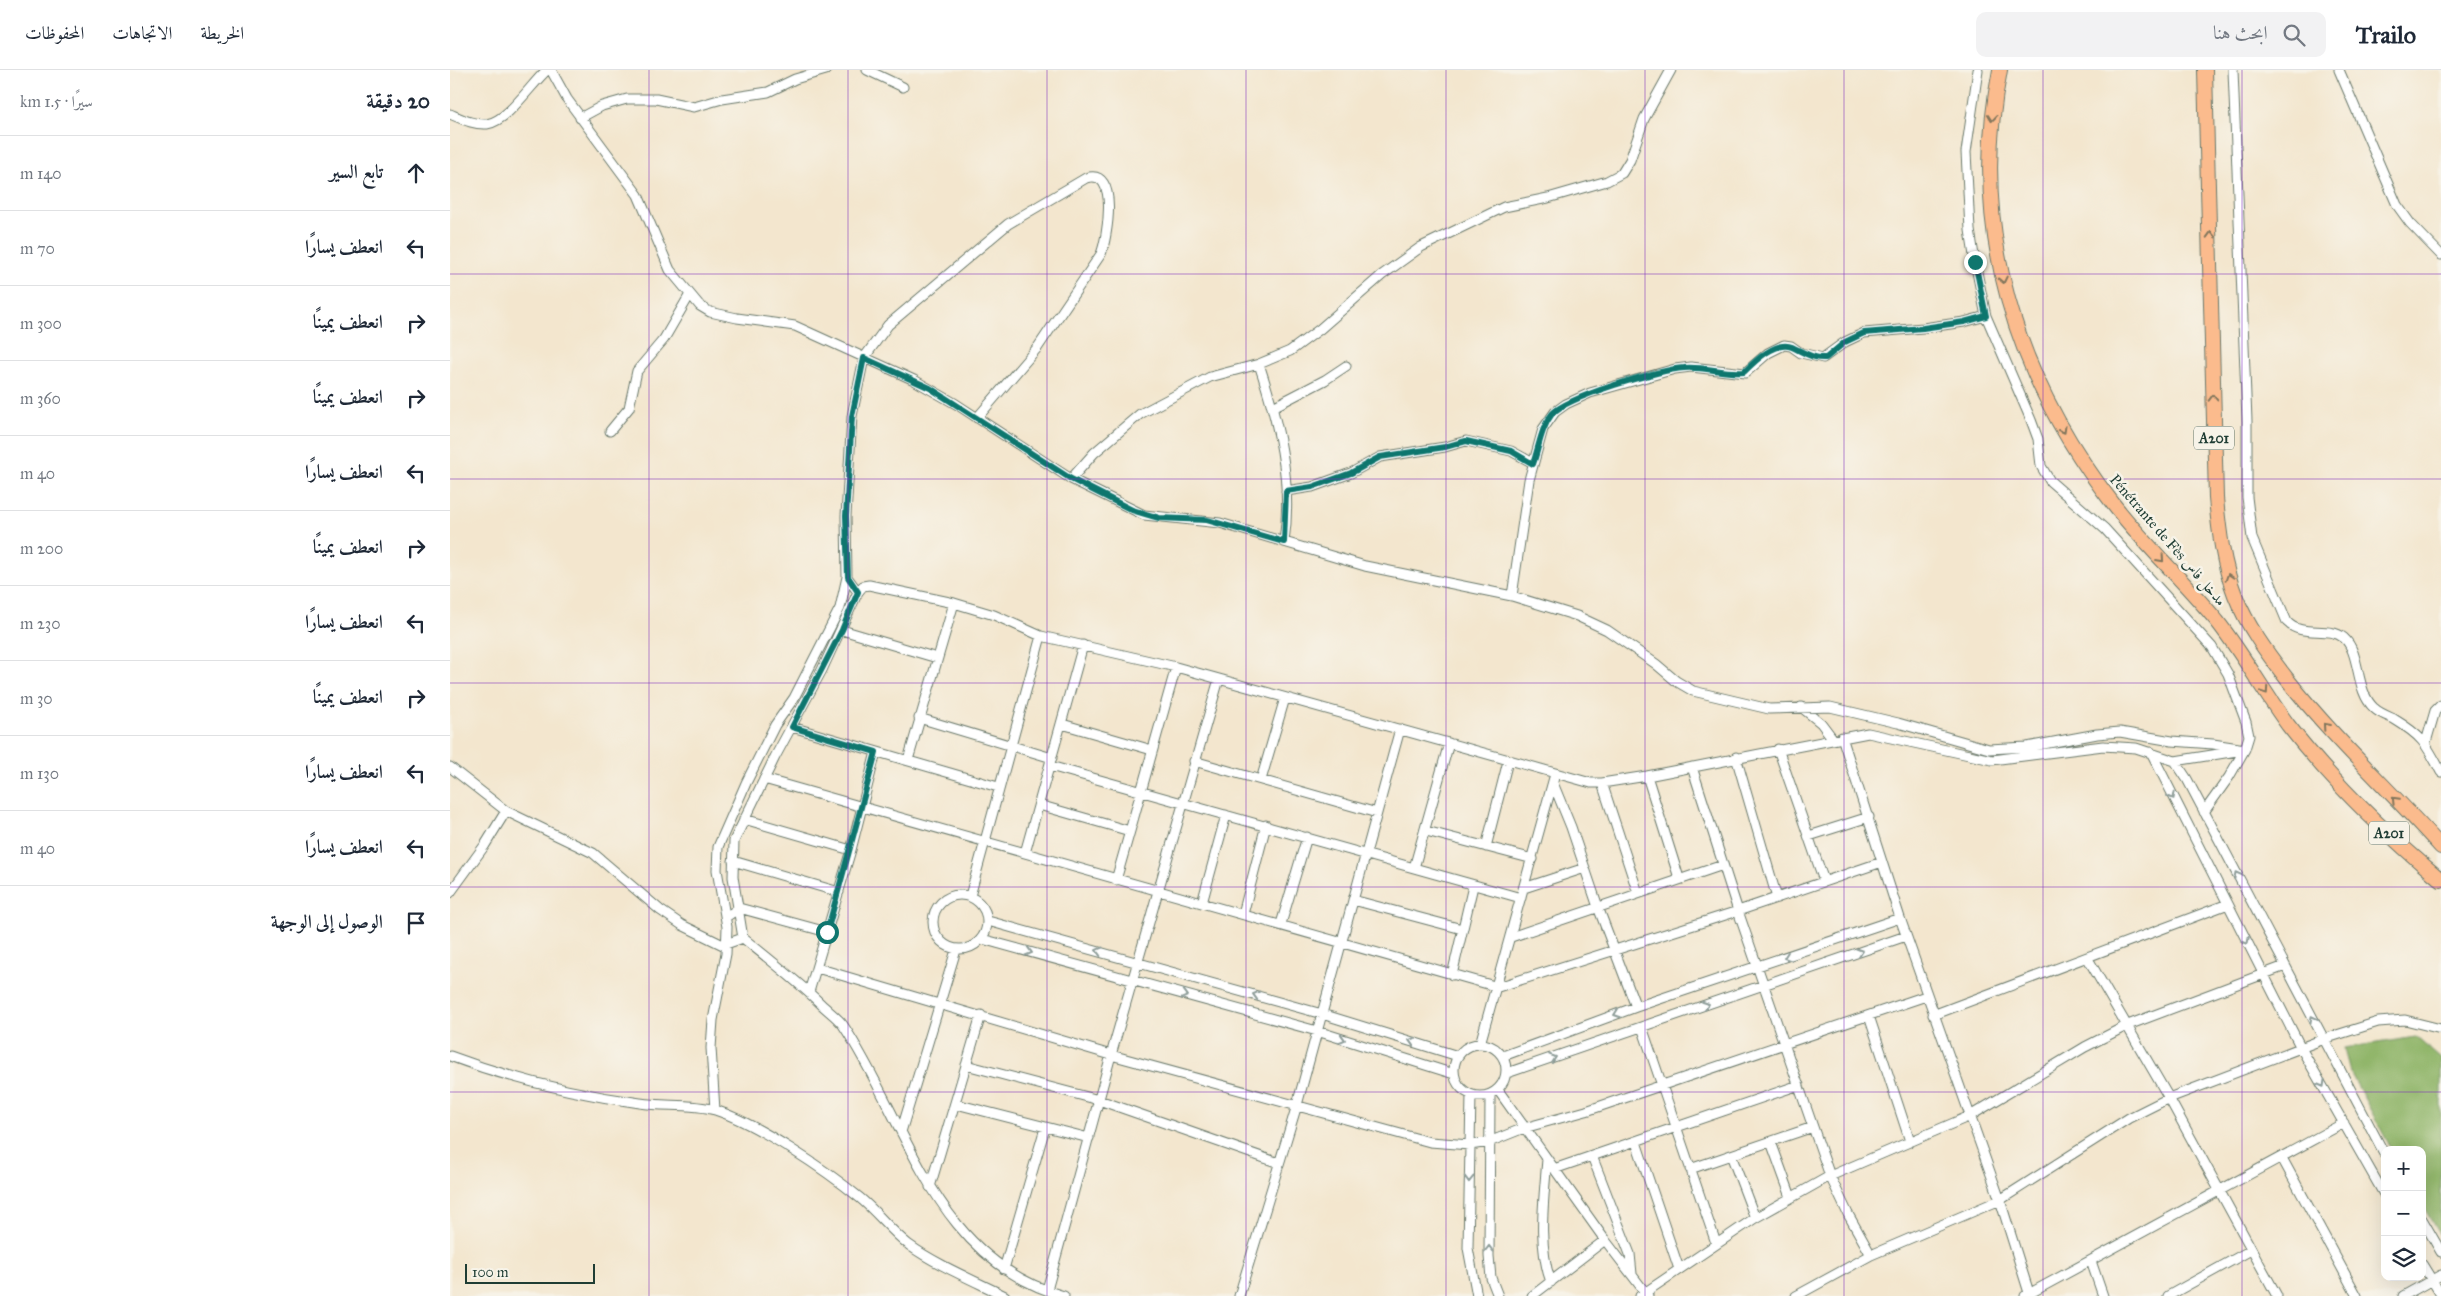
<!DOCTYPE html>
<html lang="ar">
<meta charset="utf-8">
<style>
body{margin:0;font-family:"IM FELL Great Primer",Amiri,serif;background:#f2f2f3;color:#1f2937;direction:rtl}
.controls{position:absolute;right:15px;bottom:15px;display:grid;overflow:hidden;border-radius:10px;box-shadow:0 5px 20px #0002}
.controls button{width:45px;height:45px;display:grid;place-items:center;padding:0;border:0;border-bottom:1px solid #e0e1e3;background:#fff;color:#1f2937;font:25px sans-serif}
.scale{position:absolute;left:15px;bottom:12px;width:130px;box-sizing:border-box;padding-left:5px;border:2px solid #1f3d34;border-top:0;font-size:14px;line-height:18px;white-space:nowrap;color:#1f3d34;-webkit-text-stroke:4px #f7f3e8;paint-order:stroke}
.stop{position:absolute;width:15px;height:15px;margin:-11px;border:4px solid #0f766e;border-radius:50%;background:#fff}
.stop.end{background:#0f766e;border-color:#fff;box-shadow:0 1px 5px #0008}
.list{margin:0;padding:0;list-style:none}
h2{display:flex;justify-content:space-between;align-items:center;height:65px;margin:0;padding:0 20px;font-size:21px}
h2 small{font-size:16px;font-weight:400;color:#747a83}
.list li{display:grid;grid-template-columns:32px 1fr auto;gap:15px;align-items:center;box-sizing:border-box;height:75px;padding:0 20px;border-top:1px solid #e0e1e3}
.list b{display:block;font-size:19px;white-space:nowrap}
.list em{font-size:16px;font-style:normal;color:#747a83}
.icon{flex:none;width:28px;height:28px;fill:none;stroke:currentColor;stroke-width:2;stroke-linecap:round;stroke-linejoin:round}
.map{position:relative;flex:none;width:1991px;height:1226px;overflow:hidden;direction:ltr}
header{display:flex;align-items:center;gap:30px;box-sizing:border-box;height:70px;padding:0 25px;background:#fff;border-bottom:1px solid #e0e1e3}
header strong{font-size:24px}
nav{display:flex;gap:28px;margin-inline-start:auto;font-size:18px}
.search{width:350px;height:45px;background:#f2f2f3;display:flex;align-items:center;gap:12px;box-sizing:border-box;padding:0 18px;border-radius:10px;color:#747a83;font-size:19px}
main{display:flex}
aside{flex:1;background:#fff}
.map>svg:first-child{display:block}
.forest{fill:#91b66b;stroke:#587a50}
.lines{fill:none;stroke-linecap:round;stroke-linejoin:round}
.minor-casing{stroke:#69786a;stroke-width:11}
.highway-casing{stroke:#69786a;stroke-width:16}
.minor{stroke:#fff;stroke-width:9}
.highway{stroke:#fbbb8d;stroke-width:14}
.oneway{stroke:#82765c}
.oneway2{stroke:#8f9e9a}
.route{stroke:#0f766e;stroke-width:6}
.grid{fill:none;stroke:#7b2cbf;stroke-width:1;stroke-opacity:0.55}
.labels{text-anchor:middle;stroke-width:5;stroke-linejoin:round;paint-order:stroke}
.shield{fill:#f7f3e8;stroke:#60746a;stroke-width:1}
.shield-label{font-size:14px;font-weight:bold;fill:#1f3d34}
.street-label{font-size:15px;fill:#1f3d34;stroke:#f7f3e8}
</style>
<header>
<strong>Trailo</strong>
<div class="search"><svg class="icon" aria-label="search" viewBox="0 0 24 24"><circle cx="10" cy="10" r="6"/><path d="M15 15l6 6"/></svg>ابحث هنا</div>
<nav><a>الخريطة</a><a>الاتجاهات</a><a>المحفوظات</a></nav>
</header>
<main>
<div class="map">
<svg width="1991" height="1226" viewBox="0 0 1991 1226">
<rect width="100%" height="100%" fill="#f7f3e8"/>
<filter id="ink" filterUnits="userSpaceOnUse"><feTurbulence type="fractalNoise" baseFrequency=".02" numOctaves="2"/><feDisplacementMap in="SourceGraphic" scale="10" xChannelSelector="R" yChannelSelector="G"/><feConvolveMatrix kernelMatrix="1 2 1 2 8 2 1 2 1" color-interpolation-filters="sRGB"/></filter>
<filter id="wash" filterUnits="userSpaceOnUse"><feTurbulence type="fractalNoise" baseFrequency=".0096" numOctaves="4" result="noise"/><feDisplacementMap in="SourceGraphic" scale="20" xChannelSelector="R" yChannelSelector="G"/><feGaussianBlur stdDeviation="1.12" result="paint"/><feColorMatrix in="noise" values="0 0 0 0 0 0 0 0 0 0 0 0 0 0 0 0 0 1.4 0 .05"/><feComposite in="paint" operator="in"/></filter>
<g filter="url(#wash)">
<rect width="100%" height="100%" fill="#f3e6ce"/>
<path class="forest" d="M1966,967L1991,989V1168L1972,1134V1080H1942L1900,1002L1894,978Z"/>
</g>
<g filter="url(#ink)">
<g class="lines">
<defs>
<path id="minor" d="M101,0L117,29L188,125L220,200L250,236L260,242L287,248L345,256L464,310L506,334L621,409L694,445L770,453L915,496L1062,526L1127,546L1157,560L1206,594L1226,611L1243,621L1319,639L1380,637L1448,653L1539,679L1577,677L1647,664L1670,662L1722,671L1763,674L1795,679
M417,0L453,17
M1528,0L1516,82L1520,160L1525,192L1536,246L1581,350L1588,369L1591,396L1600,411L1655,459L1762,577L1778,604L1796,652L1799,666L1795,679L1779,707L1754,742
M1783,0L1797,351V427L1802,468L1837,552C1852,568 1878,555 1894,568C1911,583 1905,621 1924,638C1929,643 1937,646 1944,649C1972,666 1976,673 1991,702
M1889,0L1947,135L1960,153L1991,185
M0,44C12,49 24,55 37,54C58,51 81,14 97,0
M130,48L152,36L177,29H206L244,37L272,29L318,22L345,9L376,0
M809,294C828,352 843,410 834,472
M823,337L875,310L896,296
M527,348L588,277L651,184C657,169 670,97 636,108L558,154L438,255L414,288L402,346L396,446L397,507L408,522L372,600L325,687L284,771L283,807L293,868C319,889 346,910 371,934C378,941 387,947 393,955C459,1054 484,1190 614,1226
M160,361L179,338L187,301L214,269L239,226
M621,409L644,383L690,344L760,307L809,294L840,281L870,259L932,205L971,177L1054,137L1098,128L1157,111L1172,103L1180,90L1194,49L1221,0
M836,421L862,417L901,403L930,387L995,377L1016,371L1061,381L1083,393
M408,522L413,516L419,515L504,533L544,545L591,566L726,597L1141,713H1152L1197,706L1418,663L1542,690L1653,676L1686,678L1725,691L1787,681
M1062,526L1079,410L1093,359L1105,342L1116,334L1140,323L1225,299L1241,297L1295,303L1318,283L1334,275L1341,276L1351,283L1373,288L1395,272L1414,263L1473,258L1514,252L1536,246
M392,560L487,588
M1351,637L1371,653L1383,669
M469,648L602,688
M612,654L702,680
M342,657L548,717
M1392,667L1450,848L1550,1130L1580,1226
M1976,672L1985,641L1991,635
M1328,679L1374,811
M1701,682L1851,978L1935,1126
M1286,687L1327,828
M458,690L504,533
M744,691L927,743
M1725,691L1737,709L1935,1085
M600,696L1071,828
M0,697L56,741L35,775L0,823
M1242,697L1288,841L1380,1106L1398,1144L1421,1185
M1197,706L1229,808
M314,709L1048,917L1288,841L1432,792
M811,710L835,628
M1103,713L1121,757L1148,837L1186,937
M1152,713L1188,823
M589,735L680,761L726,597
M56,741L143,783L210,840L232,855L273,875L293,868
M294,749L401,780
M976,761L1083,789
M1359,766L1419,747
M1036,777L1058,691
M575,783L633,575
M283,791L389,822
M964,798L999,673
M666,810L680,761
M1074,818L1135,798
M483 852a27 27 0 1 1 54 0a27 27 0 1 1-54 0Z
M520,826L591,566
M903,830L1012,859
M752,833L776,745
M793,844L816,755
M276,847L289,838L377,862
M538,851L872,944L1008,986
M831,854L857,767
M1061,867L1273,795
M532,869L867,961L1004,1004
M1637,887L1719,1028L1827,1226
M367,898L661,985L980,1072L1020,1075L1039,1072L1074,1058L1136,1041L1476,926
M1002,905L1023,816
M359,922L401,780L426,682
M1483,945L1778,834
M1419,946L1460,1071
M1192,957L1266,1173
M1004 1000a26 26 0 1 1 52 0a26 26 0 1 1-52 0Z
M1030,974L1105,704
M0,986C61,1009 125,1024 190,1033C214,1037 241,1033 265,1040C306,1053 376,1100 410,1128C427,1142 441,1161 459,1175C485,1194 525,1211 555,1226
M1053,986L1186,937L1450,848
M516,995L649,1030L829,1093
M1057,1003L1456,866
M1048,1020L1155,1170L1198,1226
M1021,1025L1018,1178L1027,1226
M1040,1025L1039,1186L1041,1208L1048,1226
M506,1034L639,1068
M265,1040L261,978L263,950L276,884L277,857L267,800L268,777L296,713L325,655L344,628L390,538L397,507
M451,1062L506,880
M1186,1072L1229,1199
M1321,1072L1341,1127
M1281,1085L1305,1148
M1142,1086L1180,1184L1182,1204
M1832,1088L1907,1226
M1097,1089C1094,1130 1087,1174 1101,1212
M1104,1099L1349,1015
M1240,1099L1363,1057
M480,1117L531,945
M1972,1149L1991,1182
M1641,1191L1653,1226
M1972,1194L1991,1225
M554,1199L595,1058
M597,1220L661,985L769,609
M789,1226L847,1035L950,659
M1082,1226L1155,1170
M1190,1226L1305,1148L1380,1106L1520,1046L1635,977L1678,955L1835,896
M1346,1226L1421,1185L1550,1130L1679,1048L1719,1028L1874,969L1928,952L1955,950L1991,959
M1575,1226L1894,1053
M1718,1226L1801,1180
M1953,1226L1991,1205"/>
<path id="highway" d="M1550,0C1518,159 1566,309 1664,435C1696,476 1734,511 1767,551C1793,584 1813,621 1838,655C1882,712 1935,763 1991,810
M1755,0L1766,428C1769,461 1773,494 1785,525C1797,556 1817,583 1837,609C1884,669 1940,720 1991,777"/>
</defs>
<use href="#minor" class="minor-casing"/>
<use href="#highway" class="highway-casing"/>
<use href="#minor" class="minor"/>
<use href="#highway" class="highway"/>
</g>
<defs><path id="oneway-chevron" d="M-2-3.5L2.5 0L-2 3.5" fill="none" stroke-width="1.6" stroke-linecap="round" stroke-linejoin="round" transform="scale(1.25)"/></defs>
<g class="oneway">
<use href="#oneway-chevron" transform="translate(1542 48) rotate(96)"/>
<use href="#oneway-chevron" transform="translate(1761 165) rotate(-92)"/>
<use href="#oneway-chevron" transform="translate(1553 210) rotate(78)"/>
<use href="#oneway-chevron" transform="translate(1763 328) rotate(-91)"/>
<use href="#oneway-chevron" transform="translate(1613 360) rotate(60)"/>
<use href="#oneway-chevron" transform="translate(1711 489) rotate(48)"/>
<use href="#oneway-chevron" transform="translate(1779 507) rotate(-108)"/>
<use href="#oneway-chevron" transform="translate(1815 621) rotate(56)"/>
<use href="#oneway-chevron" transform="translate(1876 656) rotate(-131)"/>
<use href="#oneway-chevron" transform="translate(1945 730) rotate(-134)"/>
</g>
<g class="oneway2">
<use href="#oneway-chevron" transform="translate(1722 726) rotate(62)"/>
<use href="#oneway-chevron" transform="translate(1787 805) rotate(-118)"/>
<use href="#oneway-chevron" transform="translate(1796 871) rotate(63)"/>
<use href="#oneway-chevron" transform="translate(649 881) rotate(-165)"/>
<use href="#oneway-chevron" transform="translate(579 882) rotate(16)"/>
<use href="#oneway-chevron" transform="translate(1410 882) rotate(-19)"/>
<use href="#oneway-chevron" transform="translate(1337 887) rotate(161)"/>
<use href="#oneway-chevron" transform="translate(735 925) rotate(15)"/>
<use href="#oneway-chevron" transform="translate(806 925) rotate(-164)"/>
<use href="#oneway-chevron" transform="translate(1256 935) rotate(-20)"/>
<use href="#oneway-chevron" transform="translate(1167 944) rotate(160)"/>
<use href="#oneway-chevron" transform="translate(1863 949) rotate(-118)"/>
<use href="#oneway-chevron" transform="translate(892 969) rotate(17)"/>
<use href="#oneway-chevron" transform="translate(962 971) rotate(-163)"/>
<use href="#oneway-chevron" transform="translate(1103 988) rotate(-19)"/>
<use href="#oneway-chevron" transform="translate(1872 1014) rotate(60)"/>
<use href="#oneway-chevron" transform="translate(1019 1109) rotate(91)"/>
<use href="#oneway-chevron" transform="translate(1039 1179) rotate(-90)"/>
</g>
</g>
<g class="lines" filter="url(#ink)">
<path class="route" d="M377,862L426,682L342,657L392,560L408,522L398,507L396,446L402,346L414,288L480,318L621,409L682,440L709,448L757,450L834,472L836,421L862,417L901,403L930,387L995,377L1016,371L1061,381L1083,394C1089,377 1091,358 1102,344C1117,327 1210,299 1234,298C1254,296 1274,304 1294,302C1304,292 1326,270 1342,277C1353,282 1363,289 1376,288L1395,272L1414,263L1473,258L1514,252L1536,246L1525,192"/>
</g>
<path class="grid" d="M199,0V1226M398,0V1226M597,0V1226M796,0V1226M996,0V1226M1195,0V1226M1394,0V1226M1593,0V1226M1792,0V1226M0,204H1991M0,409H1991M0,613H1991M0,817H1991M0,1022H1991"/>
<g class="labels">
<g class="shield">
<rect x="1744" y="356.5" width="40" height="23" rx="4"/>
<rect x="1919" y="751.5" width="40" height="23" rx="4"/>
</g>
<g class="shield-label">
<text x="1764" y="373">A201</text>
<text x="1939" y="768">A201</text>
</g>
<g class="street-label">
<text transform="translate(1718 470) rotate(49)" y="5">Pénétrante de Fès مدخل فاس</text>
</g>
</g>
</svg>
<div class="controls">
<button>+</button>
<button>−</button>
<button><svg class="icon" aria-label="layers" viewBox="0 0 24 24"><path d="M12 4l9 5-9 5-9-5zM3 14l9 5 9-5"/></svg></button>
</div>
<div class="scale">100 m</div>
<div class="stop" style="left:377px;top:862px"></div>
<div class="stop end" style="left:1525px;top:192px"></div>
</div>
<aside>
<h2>20 دقيقة<small>سيرًا · 1.5 km</small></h2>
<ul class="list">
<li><svg class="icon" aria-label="ahead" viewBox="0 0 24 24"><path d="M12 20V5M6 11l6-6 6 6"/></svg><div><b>تابع السير</b></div><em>140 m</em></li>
<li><svg class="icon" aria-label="left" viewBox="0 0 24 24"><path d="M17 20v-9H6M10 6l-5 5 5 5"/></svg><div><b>انعطف يسارًا</b></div><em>70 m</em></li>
<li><svg class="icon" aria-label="right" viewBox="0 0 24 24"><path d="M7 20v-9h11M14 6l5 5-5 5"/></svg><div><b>انعطف يمينًا</b></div><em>300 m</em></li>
<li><svg class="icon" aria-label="right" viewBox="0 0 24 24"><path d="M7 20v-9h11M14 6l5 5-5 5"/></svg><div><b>انعطف يمينًا</b></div><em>360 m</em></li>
<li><svg class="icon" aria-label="left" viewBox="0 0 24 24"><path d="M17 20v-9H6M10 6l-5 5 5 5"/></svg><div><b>انعطف يسارًا</b></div><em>40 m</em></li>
<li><svg class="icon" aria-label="right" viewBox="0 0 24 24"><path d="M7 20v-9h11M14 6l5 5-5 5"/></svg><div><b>انعطف يمينًا</b></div><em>200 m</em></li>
<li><svg class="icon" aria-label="left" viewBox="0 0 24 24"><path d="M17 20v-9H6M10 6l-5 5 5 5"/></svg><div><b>انعطف يسارًا</b></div><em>230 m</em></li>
<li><svg class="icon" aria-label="right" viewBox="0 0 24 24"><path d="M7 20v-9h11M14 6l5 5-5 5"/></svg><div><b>انعطف يمينًا</b></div><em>30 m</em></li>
<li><svg class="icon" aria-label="left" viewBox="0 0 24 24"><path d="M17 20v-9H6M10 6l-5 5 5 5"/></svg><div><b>انعطف يسارًا</b></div><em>130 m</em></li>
<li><svg class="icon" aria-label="left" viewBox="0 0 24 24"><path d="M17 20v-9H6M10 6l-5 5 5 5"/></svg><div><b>انعطف يسارًا</b></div><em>40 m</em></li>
<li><svg class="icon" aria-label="arrive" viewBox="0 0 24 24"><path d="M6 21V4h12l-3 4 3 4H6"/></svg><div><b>الوصول إلى الوجهة</b></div></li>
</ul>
</aside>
</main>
